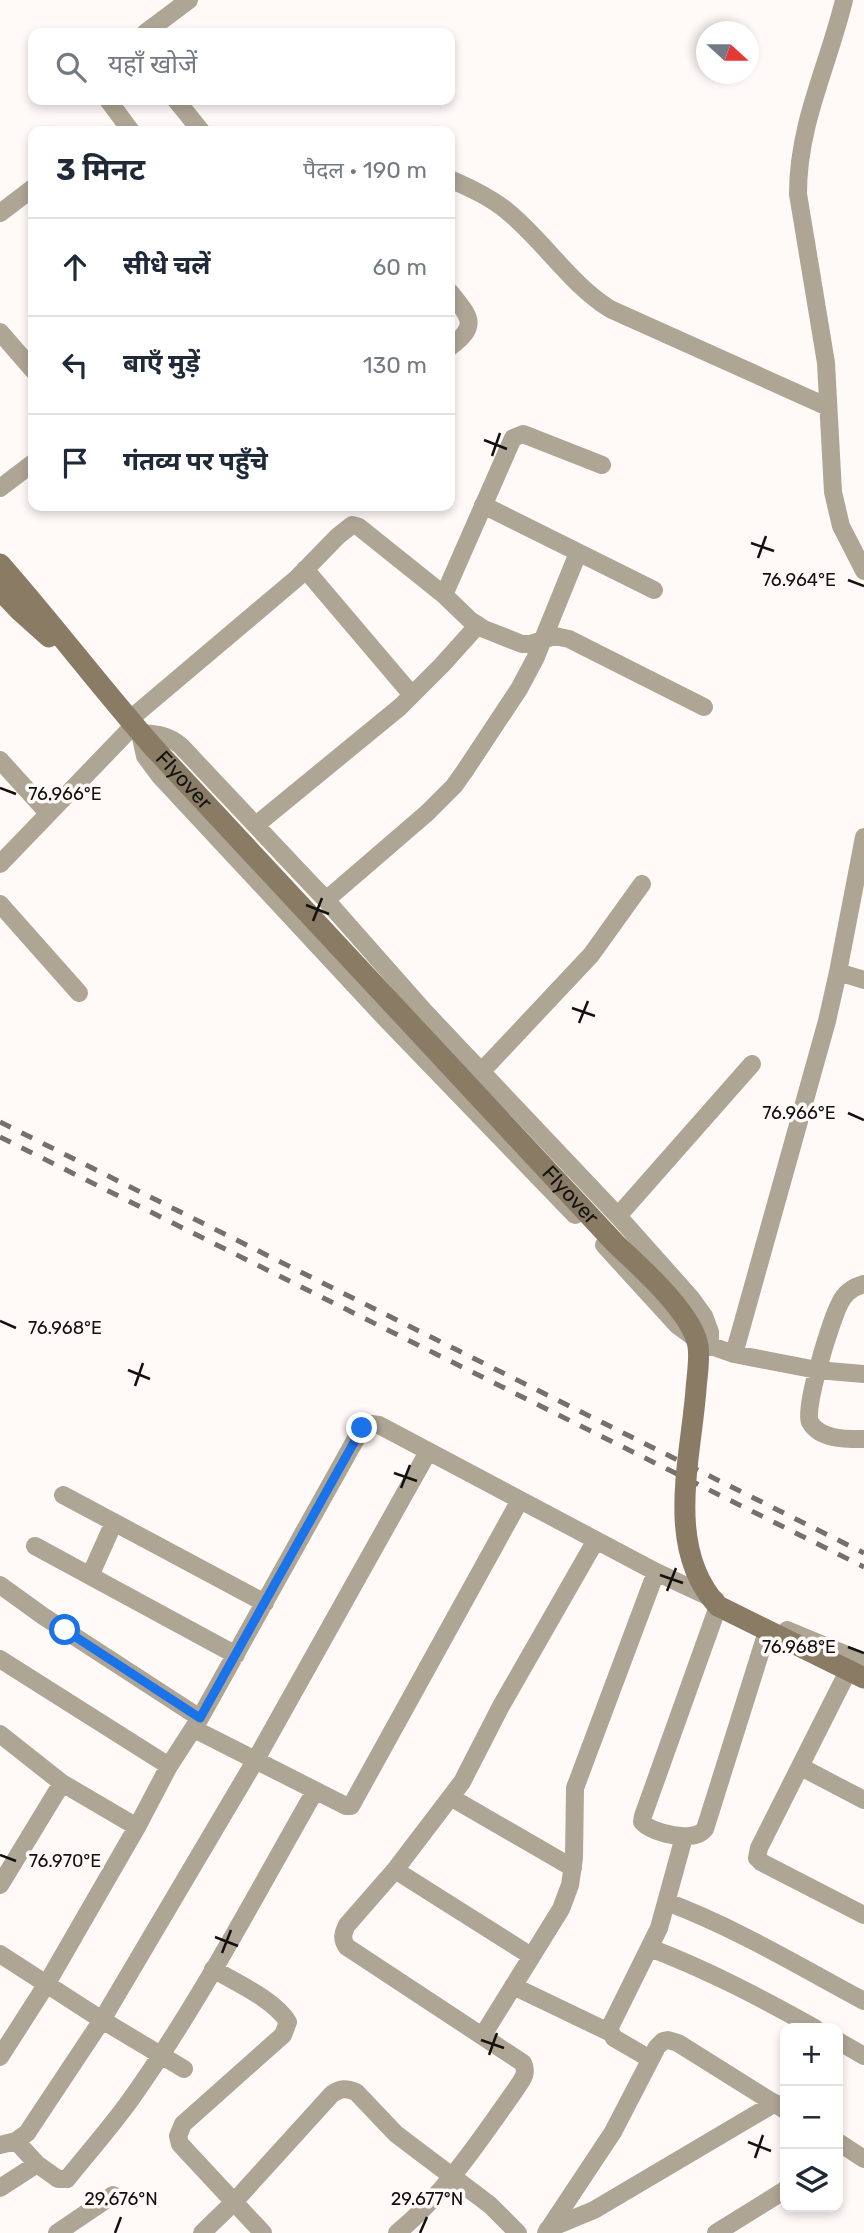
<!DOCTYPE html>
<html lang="hi">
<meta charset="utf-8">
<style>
body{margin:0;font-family:Rubik,"Noto Sans Devanagari",sans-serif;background:#f2f2f3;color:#1f2937}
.controls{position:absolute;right:21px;bottom:21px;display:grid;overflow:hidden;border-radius:14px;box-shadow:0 4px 10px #0003}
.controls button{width:63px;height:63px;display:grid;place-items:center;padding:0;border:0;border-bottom:2px solid #e0e1e3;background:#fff;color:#1f2937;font:35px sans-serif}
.compass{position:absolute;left:696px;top:21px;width:63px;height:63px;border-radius:50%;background:#fff;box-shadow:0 4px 10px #0003;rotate:111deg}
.stop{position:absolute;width:21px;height:21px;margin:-16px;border:5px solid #1a73e8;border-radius:50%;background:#fff}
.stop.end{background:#1a73e8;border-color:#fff;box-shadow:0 2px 7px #0008}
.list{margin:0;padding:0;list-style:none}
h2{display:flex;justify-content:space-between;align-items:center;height:91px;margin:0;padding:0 28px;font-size:30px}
h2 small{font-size:23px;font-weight:400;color:#747a83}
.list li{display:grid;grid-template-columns:46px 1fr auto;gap:21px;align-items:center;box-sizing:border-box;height:98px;padding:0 28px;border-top:2px solid #e0e1e3}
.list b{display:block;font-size:26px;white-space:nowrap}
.list em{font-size:23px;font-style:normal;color:#747a83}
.icon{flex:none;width:38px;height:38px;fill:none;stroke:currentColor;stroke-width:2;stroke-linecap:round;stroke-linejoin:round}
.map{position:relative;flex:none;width:864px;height:2233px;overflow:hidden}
.search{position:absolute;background:#fff;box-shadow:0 4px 10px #0003;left:28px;top:28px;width:427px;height:77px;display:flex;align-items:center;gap:18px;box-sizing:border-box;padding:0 24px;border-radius:14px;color:#747a83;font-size:26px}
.panel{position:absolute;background:#fff;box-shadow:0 4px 10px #0003;left:28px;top:126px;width:427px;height:385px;border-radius:14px}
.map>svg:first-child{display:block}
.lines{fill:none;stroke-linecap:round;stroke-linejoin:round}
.street{stroke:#aea595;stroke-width:18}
.secondary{stroke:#897b64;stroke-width:21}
.rail{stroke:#73706e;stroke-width:5;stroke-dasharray:12 12;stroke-linecap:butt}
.secondary-bridge{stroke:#897b64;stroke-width:21}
.route{stroke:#1a73e8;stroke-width:9}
.ticks{fill:none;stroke:#131110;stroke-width:2.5}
.labels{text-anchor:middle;stroke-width:7;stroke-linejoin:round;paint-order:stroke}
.street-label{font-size:21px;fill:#131110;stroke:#fffaf7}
.ticks-label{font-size:18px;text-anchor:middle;fill:#131110;stroke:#fffaf7;stroke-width:7;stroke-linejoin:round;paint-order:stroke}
</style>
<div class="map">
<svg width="864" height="2233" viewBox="0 0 864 2233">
<rect width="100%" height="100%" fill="#fffaf7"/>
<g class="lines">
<path class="street" d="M844,0C828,67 798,123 798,194L826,363L833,492L841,526L864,571
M145,33L189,0
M108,100L131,131
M176,100L201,131
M450,179C470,188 490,197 507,211C544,241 569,283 610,309L828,407
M0,213L33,188
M450,292C469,316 480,325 450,347
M0,332L33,370
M0,488L33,463
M483,505L654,590
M305,569L412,695
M444,595L513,438L523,434L602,465
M129,720L297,578L338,536L352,525L359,527L444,595L470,620L484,629L522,644H530L555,636L569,639L704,707
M0,760L48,813
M256,825L400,707L442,665L478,625
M0,864L134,725
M326,900L427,813L454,786L464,772L519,689L535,659L578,553
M0,904L79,993
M838,972L864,980
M481,1072L591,955L642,884
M575,1215L385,1018L159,775L145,756L140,733C157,734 168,735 181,746L326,900L424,1011L618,1216L691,1298L704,1316L710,1332V1347
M618,1216L752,1064
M604,1245L677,1325L700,1342L734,1354L817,1370L864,1374
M864,1284C853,1287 845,1292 840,1303C832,1318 803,1409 810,1422C820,1440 847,1439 864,1439
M734,1354L827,1021L838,972L864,837
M63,1495L265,1603
M35,1546L236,1655
M90,1576L114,1522
M0,1585L43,1616L200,1718
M716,1612L643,1816L642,1822C653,1834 694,1843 705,1829L765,1638
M787,1630L864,1662
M0,1659L169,1766
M845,1677L759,1848L757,1858L761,1862L864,1915
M194,1729L346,1806H351L520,1500
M0,1734L62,1783L137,1827
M801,1767L864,1800
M452,1798L573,1868
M395,1870L531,1956
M0,1885L62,1783
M667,1902C736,1928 799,1966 864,2001
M650,1948C708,1970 761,1998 815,2028
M0,1954L102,2020L184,2069
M213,1969C235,1982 275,2000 288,2022L283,2035L183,2124L178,2136L180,2144L234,2202L332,2094C341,2088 346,2088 356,2092L396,2134L490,2205L518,2233
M513,1986L609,2032
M483,2035L561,1909L570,1885L574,1858L575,1788L656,1572
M838,2041L864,2056
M0,2057L46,1985L137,1827L169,1766L200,1718L362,1428L371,1424L379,1425L656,1572L716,1600
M650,2059L614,2038L609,2029L659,1928L684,1837
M16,2141L37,2164L58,2179H67C88,2153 111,2127 131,2099C200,2002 256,1894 315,1791
M838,2142L864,2159
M0,2145L16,2141L27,2133L102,2020L255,1761L428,1452
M0,2188L37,2164
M548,2229L594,2210L775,2103
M57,2233L113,2195
M202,2233L234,2202L263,2233
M397,2233C446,2192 480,2140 516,2089C522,2080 528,2074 523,2063L347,1947C341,1939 343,1933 347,1925L395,1870L462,1782L501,1706L596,1540
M546,2233L613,2132L657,2047L663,2041L668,2040L678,2043L785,2110
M716,2233L785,2190"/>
<path class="secondary" d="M0,564C53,624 101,688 154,748
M0,590L20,611L49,637"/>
<path class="rail" d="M0,1122L864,1553
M0,1137L864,1567"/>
<path class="secondary-bridge" id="s1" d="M154,748L615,1243C639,1266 693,1313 698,1346C700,1359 697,1376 696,1389C691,1459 664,1548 718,1606L864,1678"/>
</g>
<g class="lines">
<path class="route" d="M65,1630L200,1718L362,1428"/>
</g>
<path class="ticks" d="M484,440L507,449M492,456L500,433M751,543L774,551M758,558L766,536M848,580L864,586M0,788L16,794M306,905L329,914M313,921L322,898M572,1008L595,1016M579,1023L588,1001M848,1113L864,1120M0,1321L16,1328M128,1370L150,1379M135,1386L143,1363M394,1473L417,1481M401,1488L410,1465M660,1575L683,1583M667,1591L676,1568M848,1647L864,1653M0,1855L16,1861M215,1937L238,1946M222,1953L231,1930M481,2040L504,2048M489,2055L497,2033M748,2142L771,2151M755,2158L763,2135M115,2233L121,2217M420,2233L427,2217"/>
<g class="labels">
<g class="street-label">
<text dy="7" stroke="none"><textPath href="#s1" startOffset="44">Flyover</textPath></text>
<text dy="7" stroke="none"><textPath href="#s1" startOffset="611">Flyover</textPath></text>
</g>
</g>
<g class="ticks-label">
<text x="799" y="586">76.964°E</text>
<text x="65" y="800">76.966°E</text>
<text x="799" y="1119">76.966°E</text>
<text x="65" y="1334">76.968°E</text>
<text x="799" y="1653">76.968°E</text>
<text x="65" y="1867">76.970°E</text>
<text x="121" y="2205">29.676°N</text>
<text x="427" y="2205">29.677°N</text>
</g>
</svg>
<div class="controls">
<button>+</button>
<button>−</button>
<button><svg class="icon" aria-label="layers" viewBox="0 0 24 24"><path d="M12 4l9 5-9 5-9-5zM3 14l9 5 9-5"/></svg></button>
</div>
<svg class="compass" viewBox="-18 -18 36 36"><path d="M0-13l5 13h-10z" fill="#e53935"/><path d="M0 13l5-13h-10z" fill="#747a83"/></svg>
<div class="stop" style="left:65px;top:1630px"></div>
<div class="stop end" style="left:362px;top:1428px"></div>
<div class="search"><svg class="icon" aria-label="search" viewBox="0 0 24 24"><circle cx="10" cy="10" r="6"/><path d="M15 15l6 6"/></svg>यहाँ खोजें</div>
<section class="panel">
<h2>3 मिनट<small>पैदल · 190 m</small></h2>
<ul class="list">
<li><svg class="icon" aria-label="ahead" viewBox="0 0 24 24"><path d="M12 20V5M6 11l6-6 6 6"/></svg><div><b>सीधे चलें</b></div><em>60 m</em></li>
<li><svg class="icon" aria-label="left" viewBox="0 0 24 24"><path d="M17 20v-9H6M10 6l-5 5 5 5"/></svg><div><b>बाएँ मुड़ें</b></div><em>130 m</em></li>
<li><svg class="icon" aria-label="arrive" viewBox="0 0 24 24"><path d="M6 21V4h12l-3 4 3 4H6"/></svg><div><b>गंतव्य पर पहुँचे</b></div></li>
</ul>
</section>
</div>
